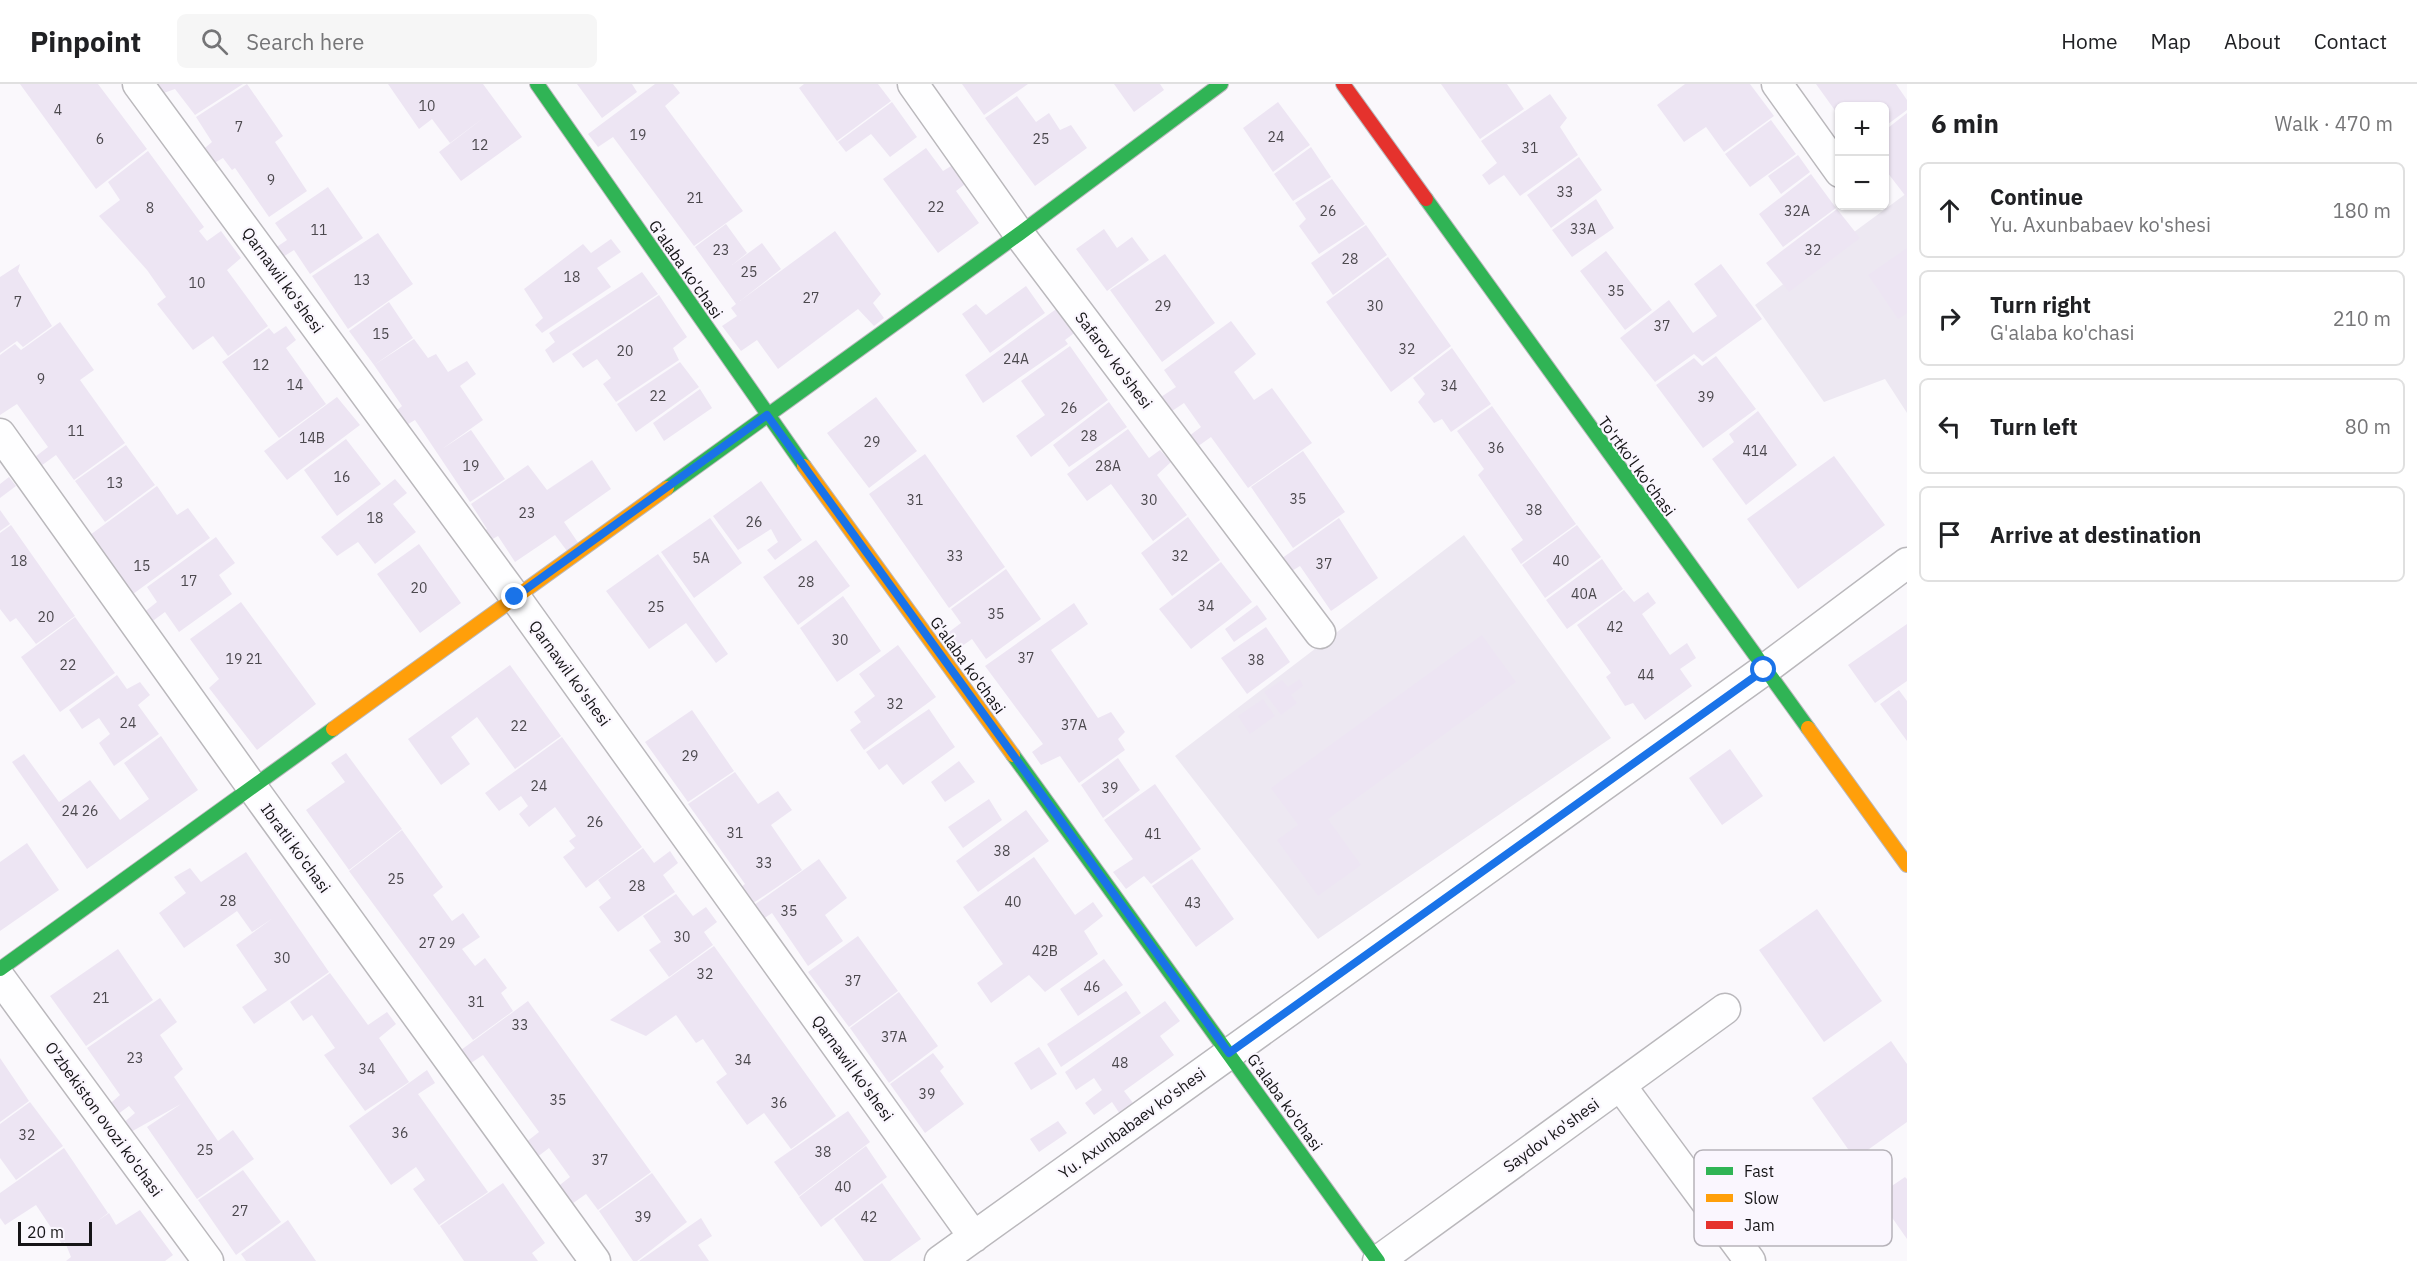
<!DOCTYPE html>
<meta charset="utf-8">
<style>
body{margin:0;font-family:"IBM Plex Sans",sans-serif;background:#f6f6f6;color:#202124}
.controls{position:absolute;right:18px;top:18px;display:grid;overflow:hidden;border-radius:9px;box-shadow:0 2px 4px #0004}
.controls button{width:54px;height:54px;display:grid;place-items:center;padding:0;border:0;border-bottom:2px solid #e0e0e0;background:#fff;color:#202124;font:30px sans-serif}
.scale{position:absolute;left:18px;bottom:15px;width:74px;box-sizing:border-box;padding-left:6px;border:3px solid #161517;border-top:0;font-size:16px;line-height:21px;white-space:nowrap;color:#161517;-webkit-text-stroke:4px #faf6fe;paint-order:stroke}
.stop{position:absolute;width:18px;height:18px;margin:-14px;border:4px solid #1a73e8;border-radius:50%;background:#fff}
.stop.end{background:#1a73e8;border-color:#fff;box-shadow:0 2px 6px #0008}
.list{margin:0;padding:0;list-style:none}
h2{display:flex;justify-content:space-between;align-items:center;height:78px;margin:0;padding:0 24px;font-size:26px}
h2 small{font-size:20px;font-weight:400;color:#757577}
.list li{display:grid;grid-template-columns:39px 1fr auto;gap:18px;align-items:center;box-sizing:border-box;height:96px;margin:0 12px 12px;padding:0 12px;border:2px solid #e0e0e0;border-radius:9px}
.list b{display:block;font-size:22px;white-space:nowrap}
.list p{margin:0;font-size:20px;white-space:nowrap;color:#757577}
.list em{font-size:20px;font-style:normal;color:#757577}
.icon{flex:none;width:33px;height:33px;fill:none;stroke:currentColor;stroke-width:2;stroke-linecap:round;stroke-linejoin:round}
.map{position:relative;flex:none;width:1907px;height:1177px;overflow:hidden}
header{display:flex;align-items:center;gap:36px;box-sizing:border-box;height:84px;padding:0 30px;background:#fff;border-bottom:2px solid #e0e0e0}
header strong{font-size:28px}
nav{display:flex;gap:33px;margin-inline-start:auto;font-size:21px}
.search{width:420px;height:54px;background:#f6f6f6;display:flex;align-items:center;gap:15px;box-sizing:border-box;padding:0 21px;border-radius:9px;color:#757577;font-size:22px}
main{display:flex}
aside{flex:1;background:#fff}
.map>svg:first-child{display:block}
.built{fill:#ede8f2}
.building{fill:#ede5f3}
.lines{fill:none;stroke-linecap:round;stroke-linejoin:round}
.street-casing{stroke:#bab8bc;stroke-width:33}
.fast-casing{stroke:#bab8bc;stroke-width:16}
.slow-casing{stroke:#bab8bc;stroke-width:16}
.jam-casing{stroke:#bab8bc;stroke-width:16}
.street{stroke:#fefeff;stroke-width:30}
.fast{stroke:#30b455;stroke-width:14}
.slow{stroke:#ff9f0a;stroke-width:14}
.jam{stroke:#e5322d;stroke-width:14}
.route{stroke:#1a73e8;stroke-width:8}
.labels{text-anchor:middle;stroke-width:4.5;stroke-linejoin:round;paint-order:stroke}
.number-label{font-size:14px;fill:#4c494e}
.street-label{font-size:16px;fill:#161517;stroke:#faf6fe}
.key{fill:#faf6fe;stroke:#b6b2b9;stroke-width:1.5}
.key-label{font-size:16px;fill:#161517}
</style>
<header>
<strong>Pinpoint</strong>
<div class="search"><svg class="icon" aria-label="search" viewBox="0 0 24 24"><circle cx="10" cy="10" r="6"/><path d="M15 15l6 6"/></svg>Search here</div>
<nav><a>Home</a><a>Map</a><a>About</a><a>Contact</a></nav>
</header>
<main>
<div class="map">
<svg width="1907" height="1177" viewBox="0 0 1907 1177">
<rect width="100%" height="100%" fill="#faf8fc"/>
<path class="built" d="M1907,109V329L1885,295L1824,318L1755,221Z
M1464,451L1611,654L1318,855L1175,672Z"/>
<path class="building" d="M20,0H98L147,65L96,105Z
M155,0H243L195,31L175,5L161,10Z
M247,0L283,52L275,58L307,107L269,133L235,84L232,86L223,74L209,82L200,68L212,58L196,33Z
M388,0H483L522,53L461,97L439,68L486,32L450,59L432,35L419,45Z
M577,0H632L637,8L602,34Z
M655,0H673L680,9L665,22L743,127L694,162L613,53L598,63L588,50Z
M804,0H878L891,17L837,57L799,4Z
M962,0H1028L984,31Z
M1114,0H1160L1164,6L1134,28Z
M1441,0H1507L1524,25L1480,55Z
M1685,0H1750L1774,32L1724,68L1706,43L1684,58L1657,21Z
M1816,0H1896L1907,16V26L1884,43V22H1839V32Z
M1550,10L1567,34L1560,43L1578,71L1520,112L1504,91L1489,101L1482,91L1497,79L1481,57Z
M1017,12L1036,38L1049,29L1060,46L1071,41L1087,64L1035,102L985,34Z
M892,18L917,53L890,73L871,50L846,68L838,58Z
M1278,18L1310,61L1273,88L1243,44Z
M1907,29V114L1884,84V47Z
M1771,36L1796,70L1750,103L1725,70Z
M1311,63L1331,93L1293,117L1274,90Z
M926,64L943,87L956,79L969,97L956,107L979,139L938,169L883,95Z
M148,67L204,143L199,147L207,157L221,147L241,174L227,186L268,242L228,272L213,252L193,266L157,220L166,213L147,186L99,132L120,116L108,98Z
M1798,71L1810,88L1781,110L1768,92Z
M1579,73L1602,106L1551,144L1527,111Z
M1811,90L1836,124L1783,163L1759,130Z
M1332,95L1365,140L1319,170L1299,142L1306,135L1295,119Z
M328,103L363,154L310,190L294,166L275,178L269,168L287,156L275,139Z
M1596,115L1614,144L1572,173L1552,146Z
M1837,125L1860,154L1789,208L1766,179Z
M726,140L747,169L732,181L762,159L781,185L740,217L835,147L881,210L873,219L884,234L874,242L858,225L778,285L757,256L741,267L722,242L737,232L731,224L736,220L695,163Z
M1366,141L1387,171L1333,211L1311,179Z
M1104,145L1117,164L1132,153L1149,176L1107,207L1076,165Z
M378,149L413,200L348,245L312,192Z
M611,155L621,168L597,184L611,203L542,249L535,241L543,234L524,205L583,160L591,169Z
M1907,164V229L1898,235L1868,191Z
M1606,167L1652,226L1625,246L1580,187Z
M1165,170L1215,239L1162,278L1110,206Z
M1388,173L1451,262L1391,308L1326,218Z
M20,180L18,187L52,242L23,263L17,257L0,269V193Z
M1721,180L1762,235L1703,278L1694,270L1655,298L1620,254L1669,216L1693,249L1717,232L1694,200Z
M642,188L658,210L553,279L545,266L555,258L549,249Z
M1026,202L1045,229L990,269L962,230L976,220L986,231Z
M659,211L687,253L673,264L679,276L616,318L603,300L611,294L597,275L583,284L572,270Z
M389,218L413,254L374,281L349,247Z
M1059,223L1081,244L1065,256L1068,260L983,319L965,291Z
M1231,237L1256,270L1234,288L1254,316L1272,304L1312,359L1248,404L1211,353L1197,363L1189,352L1201,343L1184,319L1169,329L1158,315L1176,303L1164,286Z
M60,238L94,286L80,296L125,359L74,396L56,371L34,387L27,379L48,363L17,320L0,331V271L15,260L21,266Z
M286,242L296,256L286,264L326,320L279,354L222,278L269,244L274,250Z
M414,255L428,274L436,270L448,288L467,277L476,290L460,302L483,336L442,365L471,346L505,395L470,418L415,336L398,346L389,333L402,322L374,281Z
M1070,262L1108,316L1031,373L1016,352L1045,331L1021,297Z
M1452,264L1491,320L1451,348L1442,335L1434,339L1418,318L1425,310L1413,294Z
M1716,272L1756,325L1703,364L1656,301L1694,274L1702,282Z
M680,278L699,303L636,348L617,320Z
M700,305L712,324L664,357L653,339Z
M337,313L360,341L287,396L264,367Z
M876,313L917,367L869,404L827,349Z
M1109,318L1127,343L1069,383L1053,361Z
M1492,322L1576,440L1521,480L1511,465L1523,456L1478,391L1484,385L1457,347Z
M1758,327L1797,381L1746,421L1712,375L1734,358L1729,350Z
M1128,345L1149,374L1160,366L1171,378L1157,391L1187,431L1153,457L1111,400L1087,417L1067,390Z
M346,355L381,400L337,432L304,386Z
M126,361L155,401L105,438L75,397Z
M1303,367L1345,428L1293,464L1251,403Z
M925,370L1005,483L949,524L869,410Z
M1834,372L1885,441L1798,505L1747,435Z
M592,376L611,405L564,438L579,460L567,467L555,451L515,478L498,452L482,461L478,453L487,445L471,420L528,381L547,406Z
M9,393L16,402L0,414V400Z
M395,395L407,409L393,420L416,448L375,480L358,458L337,472L321,453Z
M761,397L802,456L775,476L767,466L778,458L771,445L738,466L713,432Z
M157,402L177,431L188,424L210,454L133,510L90,451Z
M0,426L10,440L0,447Z
M1188,433L1220,476L1172,512L1141,469Z
M710,434L742,479L694,514L661,468Z
M1339,434L1378,494L1331,527L1300,482L1287,490L1278,477Z
M11,441L75,532L36,560L16,534L10,538L0,525V449Z
M1577,441L1601,473L1545,514L1522,481Z
M216,453L235,479L219,491L232,510L179,548L165,528L150,539L143,529L157,518L147,503Z
M816,456L850,502L798,541L763,493Z
M419,460L461,519L420,549L377,490Z
M658,470L728,570L716,579L686,539L649,565L606,507Z
M1602,475L1623,505L1567,545L1546,516Z
M1221,478L1252,518L1191,565L1159,525Z
M1006,485L1041,535L986,575L972,555L955,567L945,551L961,539L951,525Z
M1624,506L1634,518L1648,508L1656,519L1642,530L1670,571L1687,559L1696,574L1680,585L1692,602L1645,636L1633,619L1625,622L1606,593L1611,589L1577,541Z
M843,512L881,567L837,598L800,544Z
M241,518L316,620L257,666L209,604L219,595L190,555Z
M1074,519L1088,540L1051,566L1098,634L1111,628L1125,648L1118,655L1125,666L1079,699L1060,672L1041,681L1032,668L1043,660L985,582Z
M1257,521L1267,535L1234,558L1225,545Z
M75,533L115,589L60,628L21,573Z
M1907,540V597L1875,619L1848,581Z
M1266,543L1290,578L1247,610L1221,574Z
M1482,551L1516,598L1328,735L1361,781L1318,812L1277,756L1298,741L1271,704Z
M898,561L936,613L864,666L850,646L861,638L854,628L875,612L859,590Z
M510,581L561,652L515,685L477,633L451,653L470,680L441,701L408,655Z
M117,591L127,605L140,598L150,611L138,621L159,650L114,682L99,659L110,650L99,634L82,645L69,626Z
M1300,595L1303,602L1291,611L1297,619L1281,631L1264,608L1282,596L1288,603Z
M1899,606L1907,617V657L1880,620Z
M1263,615L1275,632L1250,650L1238,632Z
M929,625L955,663L903,701L887,680L879,686L866,668Z
M692,626L734,687L688,718L645,658Z
M161,652L198,706L87,785L12,678L24,670L59,718L90,696L120,736L149,715L124,679Z
M562,653L642,763L586,804L563,773L575,764L569,757L576,752L555,723L529,743L519,730L528,722L521,712L499,727L485,709Z
M1730,665L1763,712L1722,741L1689,694Z
M346,669L402,745L349,786L306,726L345,698L331,679Z
M1118,674L1140,706L1103,734L1081,701Z
M959,677L975,698L945,718L931,698Z
M735,688L758,720L778,707L792,726L771,741L802,786L746,824L735,808L745,800L688,720Z
M1155,700L1201,765L1151,800L1144,792L1126,805L1113,788L1133,775L1104,736Z
M989,715L1002,736L963,764L948,743Z
M1026,726L1049,757L978,808L956,777Z
M402,746L443,803L433,811L452,837L463,829L480,853L462,865L475,882L485,874L507,904L501,909L513,927L473,956L349,787Z
M27,759L59,806L0,847V778Z
M643,764L654,779L670,767L678,779L663,791L675,808L618,848L599,823L611,814L598,796Z
M246,768L329,888L254,940L242,923L267,906L236,861L273,834L252,848L237,827L184,864L159,829L186,809L174,793L190,784L201,798Z
M1034,773L1075,831L1093,818L1103,832L1084,847L1098,870L1045,908L1029,891L991,919L977,899L1003,880L963,823Z
M819,775L847,814L825,831L843,857L808,882L772,829L757,839L747,826Z
M1192,775L1234,835L1196,863L1152,802Z
M676,810L693,832L706,823L717,838L704,848L713,861L669,893L649,866L661,858L643,832Z
M1817,825L1882,917L1824,958L1759,866Z
M858,852L898,907L849,943L808,888Z
M714,862L836,1032L791,1065L764,1029L747,1041L716,998L727,990L703,955L696,959L676,931L646,952L610,936Z
M118,865L153,916L86,962L50,912Z
M1104,875L1123,901L1078,932L1060,905Z
M330,889L368,941L387,928L396,940L379,954L409,998L365,1027L324,971L335,964L312,931L303,937L290,918Z
M1126,907L1141,929L1061,983L1047,960Z
M899,908L938,962L889,999L850,944Z
M160,914L177,938L160,951L183,985L174,993L218,1057L233,1046L254,1075L197,1115L147,1043L181,1020L129,1049L122,1040L135,1029L129,1022L114,1033L106,1023L120,1011L87,964Z
M528,917L651,1088L598,1126L586,1110L569,1122L556,1104L570,1093L549,1064L536,1074L525,1059L539,1048L483,971L471,979L461,966Z
M1165,917L1180,937L1160,952L1174,971L1124,1007L1136,1023L1122,1033L1112,1018L1094,1031L1085,1019L1102,1006L1094,994L1076,1006L1065,988Z
M1891,957L1907,980V1038L1855,1075L1812,1014Z
M1039,963L1057,990L1031,1006L1014,979Z
M933,969L944,983L940,987L964,1020L925,1049L890,1000Z
M0,974L29,1017L0,1038Z
M427,986L435,999L418,1010L488,1108L439,1141L413,1105L425,1096L416,1083L391,1101L349,1042Z
M30,1018L63,1062L16,1096L0,1074V1040Z
M848,1027L870,1058L799,1112L774,1078Z
M1058,1037L1067,1049L1039,1068L1030,1055Z
M866,1062L887,1093L821,1143L799,1113Z
M64,1064L108,1129L96,1138L109,1129L116,1141L140,1126L173,1171L165,1177H66L71,1173L65,1158L62,1160L36,1121L5,1141L0,1134V1109Z
M243,1086L281,1138L236,1171L198,1116Z
M652,1089L687,1138L637,1177H633L599,1127Z
M1905,1093L1907,1095V1155L1877,1112Z
M503,1099L545,1159L532,1169L538,1177H464L440,1142Z
M882,1099L921,1155L890,1177H864L834,1135Z
M701,1134L712,1152L698,1161L709,1177H639Z
M288,1136L316,1177H246L241,1170Z"/>
<g class="lines">
<defs>
<path id="street" d="M138,0L515,513L974,1153
M913,0L1019,150L1320,549
M1777,0L1840,88
M0,350L252,703L595,1177
M0,894L208,1177
M1620,1001L1750,1177
M940,1177L1764,586L1907,479
M1378,1177L1725,925"/>
<path id="fast" d="M537,0L804,382
M1426,115L1808,644
M667,404L1019,150L1221,0
M1013,671L1378,1177
M0,885L333,645"/>
<path id="slow" d="M804,382L1013,671
M1808,644L1907,781
M333,645L667,404"/>
<path id="jam" d="M1343,0L1426,115"/>
</defs>
<use href="#street" class="street-casing"/>
<use href="#fast" class="fast-casing"/>
<use href="#slow" class="slow-casing"/>
<use href="#jam" class="jam-casing"/>
<use href="#street" class="street"/>
<use href="#fast" class="fast"/>
<use href="#slow" class="slow"/>
<use href="#jam" class="jam"/>
</g>
<g class="lines">
<path class="route" d="M515,513L767,331L1229,969L1764,586"/>
</g>
<g class="labels">
<g class="number-label">
<text x="427" y="27">10</text>
<text x="58" y="31">4</text>
<text x="239" y="48">7</text>
<text x="638" y="56">19</text>
<text x="1276" y="58">24</text>
<text x="100" y="60">6</text>
<text x="1041" y="60">25</text>
<text x="480" y="66">12</text>
<text x="1530" y="69">31</text>
<text x="271" y="101">9</text>
<text x="1565" y="113">33</text>
<text x="695" y="119">21</text>
<text x="936" y="128">22</text>
<text x="150" y="129">8</text>
<text x="1328" y="132">26</text>
<text x="1797" y="132">32A</text>
<text x="1583" y="150">33A</text>
<text x="319" y="151">11</text>
<text x="721" y="171">23</text>
<text x="1813" y="171">32</text>
<text x="1350" y="180">28</text>
<text x="749" y="193">25</text>
<text x="572" y="198">18</text>
<text x="362" y="201">13</text>
<text x="197" y="204">10</text>
<text x="1616" y="212">35</text>
<text x="811" y="219">27</text>
<text x="18" y="223">7</text>
<text x="1163" y="227">29</text>
<text x="1375" y="227">30</text>
<text x="1662" y="247">37</text>
<text x="381" y="255">15</text>
<text x="1407" y="270">32</text>
<text x="625" y="272">20</text>
<text x="1016" y="280">24A</text>
<text x="261" y="286">12</text>
<text x="41" y="300">9</text>
<text x="295" y="306">14</text>
<text x="1449" y="307">34</text>
<text x="658" y="317">22</text>
<text x="1706" y="318">39</text>
<text x="1069" y="329">26</text>
<text x="76" y="352">11</text>
<text x="1089" y="357">28</text>
<text x="312" y="359">14B</text>
<text x="872" y="363">29</text>
<text x="1496" y="369">36</text>
<text x="1755" y="372">414</text>
<text x="471" y="387">19</text>
<text x="1108" y="387">28A</text>
<text x="342" y="398">16</text>
<text x="115" y="404">13</text>
<text x="1298" y="420">35</text>
<text x="915" y="421">31</text>
<text x="1149" y="421">30</text>
<text x="1534" y="431">38</text>
<text x="527" y="434">23</text>
<text x="375" y="439">18</text>
<text x="754" y="443">26</text>
<text x="955" y="477">33</text>
<text x="1180" y="477">32</text>
<text x="701" y="479">5A</text>
<text x="19" y="482">18</text>
<text x="1561" y="482">40</text>
<text x="1324" y="485">37</text>
<text x="142" y="487">15</text>
<text x="189" y="502">17</text>
<text x="806" y="503">28</text>
<text x="419" y="509">20</text>
<text x="1584" y="515">40A</text>
<text x="1206" y="527">34</text>
<text x="656" y="528">25</text>
<text x="996" y="535">35</text>
<text x="46" y="538">20</text>
<text x="1615" y="548">42</text>
<text x="840" y="561">30</text>
<text x="1026" y="579">37</text>
<text x="244" y="580">19 21</text>
<text x="1256" y="581">38</text>
<text x="68" y="586">22</text>
<text x="1646" y="596">44</text>
<text x="895" y="625">32</text>
<text x="128" y="644">24</text>
<text x="1074" y="646">37A</text>
<text x="519" y="647">22</text>
<text x="690" y="677">29</text>
<text x="539" y="707">24</text>
<text x="1110" y="709">39</text>
<text x="80" y="732">24 26</text>
<text x="595" y="743">26</text>
<text x="735" y="754">31</text>
<text x="1153" y="755">41</text>
<text x="1002" y="772">38</text>
<text x="764" y="784">33</text>
<text x="396" y="800">25</text>
<text x="637" y="807">28</text>
<text x="228" y="822">28</text>
<text x="1013" y="823">40</text>
<text x="1193" y="824">43</text>
<text x="789" y="832">35</text>
<text x="682" y="858">30</text>
<text x="437" y="864">27 29</text>
<text x="1045" y="872">42B</text>
<text x="282" y="879">30</text>
<text x="705" y="895">32</text>
<text x="853" y="902">37</text>
<text x="1092" y="908">46</text>
<text x="101" y="919">21</text>
<text x="476" y="923">31</text>
<text x="520" y="946">33</text>
<text x="894" y="958">37A</text>
<text x="135" y="979">23</text>
<text x="743" y="981">34</text>
<text x="1120" y="984">48</text>
<text x="367" y="990">34</text>
<text x="927" y="1015">39</text>
<text x="558" y="1021">35</text>
<text x="779" y="1024">36</text>
<text x="400" y="1054">36</text>
<text x="27" y="1056">32</text>
<text x="205" y="1071">25</text>
<text x="823" y="1073">38</text>
<text x="600" y="1081">37</text>
<text x="843" y="1108">40</text>
<text x="240" y="1132">27</text>
<text x="643" y="1138">39</text>
<text x="869" y="1138">42</text>
</g>
<g class="street-label">
<text transform="translate(686 185) rotate(55)" y="6">G'alaba ko'chasi</text>
<text transform="translate(283 196) rotate(54)" y="6">Qarnawil ko'shesi</text>
<text transform="translate(1114 276) rotate(53)" y="6">Safarov ko'shesi</text>
<text transform="translate(1637 382) rotate(54)" y="6">To'rtko'l ko'chasi</text>
<text transform="translate(968 581) rotate(54)" y="6">G'alaba ko'chasi</text>
<text transform="translate(570 589) rotate(54)" y="6">Qarnawil ko'shesi</text>
<text transform="translate(296 764) rotate(54)" y="6">Ibratli ko'chasi</text>
<text transform="translate(853 984) rotate(54)" y="6">Qarnawil ko'shesi</text>
<text transform="translate(1285 1018) rotate(54)" y="6">G'alaba ko'chasi</text>
<text transform="translate(104 1035) rotate(54)" y="6">O'zbekiston ovozi ko'chasi</text>
<text transform="translate(1132 1039) rotate(-36)" y="6">Yu. Axunbabaev ko'shesi</text>
<text transform="translate(1551 1051) rotate(-36)" y="6">Saydov ko'shesi</text>
</g>
</g>
<rect x="1694" y="1066" width="198" height="96" rx="9" class="key"/>
<rect x="1706" y="1083" width="27" height="8" fill="#30b455"/>
<rect x="1706" y="1110" width="27" height="8" fill="#ff9f0a"/>
<rect x="1706" y="1137" width="27" height="8" fill="#e5322d"/>
<g class="key-label">
<text x="1744" y="1093">Fast</text>
<text x="1744" y="1120">Slow</text>
<text x="1744" y="1147">Jam</text>
</g>
</svg>
<div class="controls">
<button>+</button>
<button>−</button>
</div>
<div class="scale">20 m</div>
<div class="stop" style="left:1764px;top:586px"></div>
<div class="stop end" style="left:515px;top:513px"></div>
</div>
<aside>
<h2>6 min<small>Walk · 470 m</small></h2>
<ul class="list">
<li><svg class="icon" aria-label="ahead" viewBox="0 0 24 24"><path d="M12 20V5M6 11l6-6 6 6"/></svg><div><b>Continue</b><p>Yu. Axunbabaev ko'shesi</p></div><em>180 m</em></li>
<li><svg class="icon" aria-label="right" viewBox="0 0 24 24"><path d="M7 20v-9h11M14 6l5 5-5 5"/></svg><div><b>Turn right</b><p>G'alaba ko'chasi</p></div><em>210 m</em></li>
<li><svg class="icon" aria-label="left" viewBox="0 0 24 24"><path d="M17 20v-9H6M10 6l-5 5 5 5"/></svg><div><b>Turn left</b></div><em>80 m</em></li>
<li><svg class="icon" aria-label="arrive" viewBox="0 0 24 24"><path d="M6 21V4h12l-3 4 3 4H6"/></svg><div><b>Arrive at destination</b></div></li>
</ul>
</aside>
</main>
